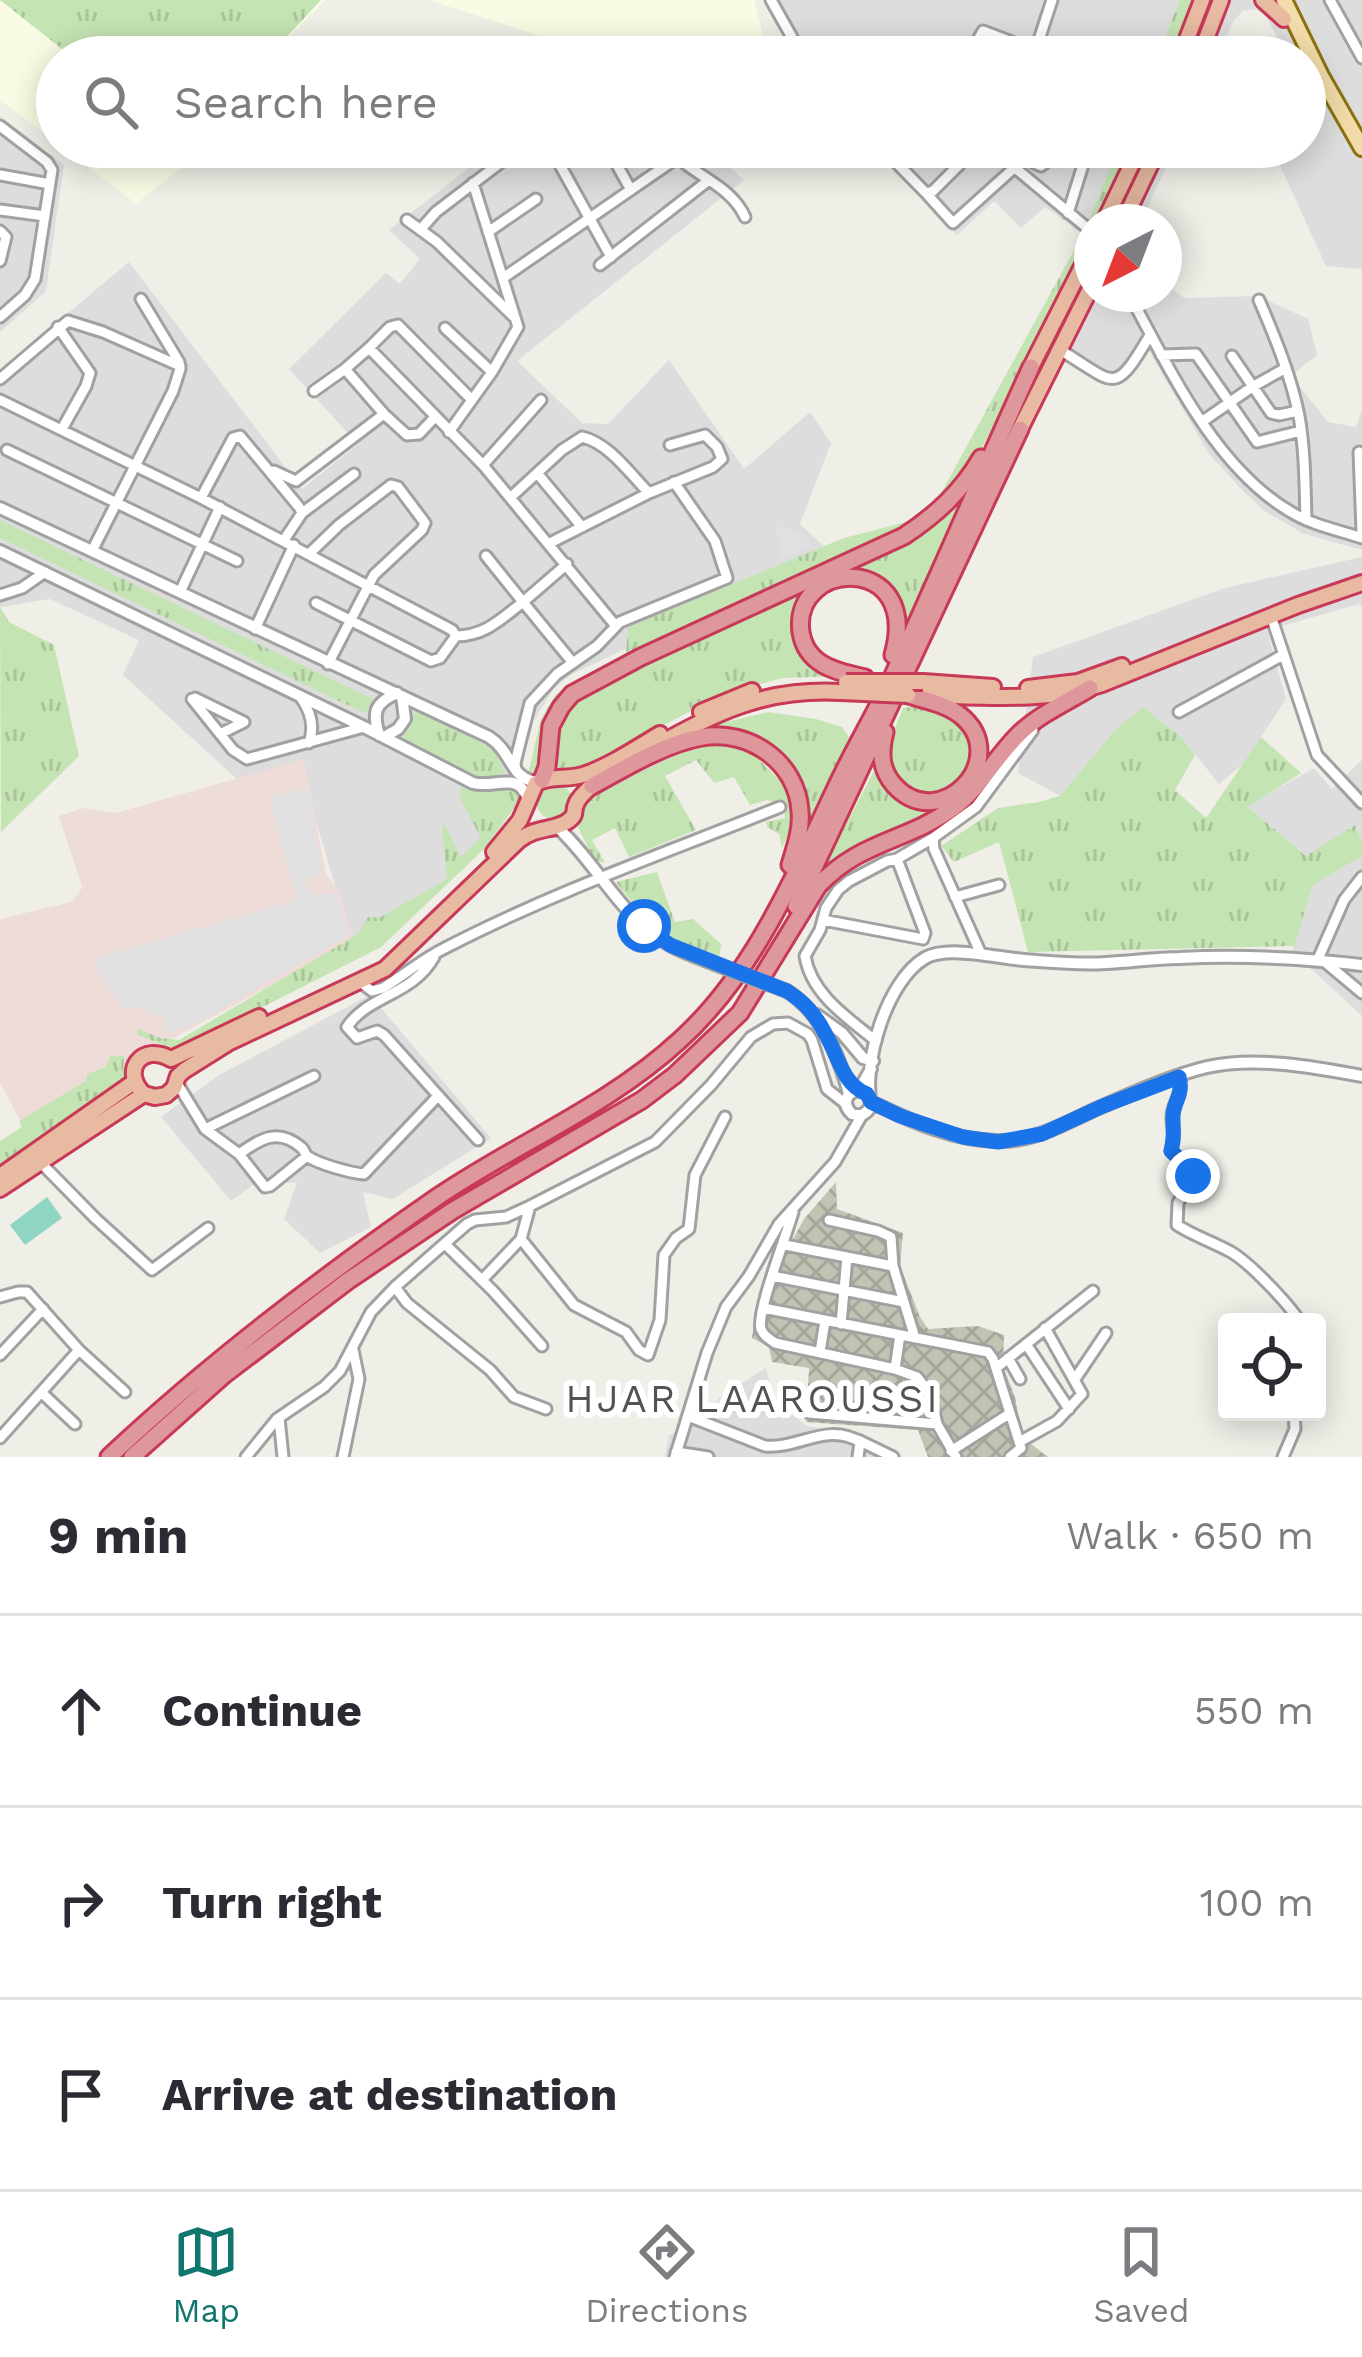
<!DOCTYPE html>
<meta charset="utf-8">
<style>
body{margin:0;font-family:"Work Sans",sans-serif;background:#f7f7f7;color:#2b2b33}
.controls{position:absolute;right:36px;bottom:36px;display:grid;overflow:hidden;border-radius:12px;box-shadow:0 6px 30px #0003}
.controls button{width:108px;height:108px;display:grid;place-items:center;padding:0;border:0;border-bottom:3px solid #e1e1e2;background:#fff;color:#2b2b33;font:60px sans-serif}
.compass{position:absolute;left:1074px;top:204px;width:108px;height:108px;border-radius:50%;background:#fff;box-shadow:0 6px 30px #0003;rotate:222deg}
.stop{position:absolute;width:36px;height:36px;margin:-27px;border:9px solid #1a73e8;border-radius:50%;background:#fff}
.stop.end{background:#1a73e8;border-color:#fff;box-shadow:0 3px 12px #0008}
.list{margin:0;padding:0;list-style:none}
h2{display:flex;justify-content:space-between;align-items:center;height:156px;margin:0;padding:0 48px;font-size:51px}
h2 small{font-size:39px;font-weight:400;color:#7c7c81}
.list li{display:grid;grid-template-columns:78px 1fr auto;gap:36px;align-items:center;box-sizing:border-box;height:192px;padding:0 48px;border-top:3px solid #e1e1e2}
.list b{display:block;font-size:45px;white-space:nowrap}
.list em{font-size:39px;font-style:normal;color:#7c7c81}
.icon{flex:none;width:66px;height:66px;fill:none;stroke:currentColor;stroke-width:2;stroke-linecap:round;stroke-linejoin:round}
.map{position:relative;flex:none;width:1362px;height:1457px;overflow:hidden}
.search{position:absolute;background:#fff;box-shadow:0 6px 30px #0003;left:36px;right:36px;top:36px;height:132px;display:flex;align-items:center;gap:30px;box-sizing:border-box;padding:0 42px;border-radius:66px;color:#7c7c81;font-size:45px}
.sheet{height:732px;background:#fff}
nav{display:flex;justify-content:space-around;align-items:center;box-sizing:border-box;height:168px;border-top:3px solid #e1e1e2;background:#fff;font-size:33px;color:#7c7c81}
nav a{display:grid;justify-items:center;gap:6px}
nav .on{color:#0f766e}
.map>svg:first-child{display:block}
.residential{fill:#dedddd}
.commercial{fill:#eedcd9}
.education{fill:#f9fce4}
.construction{fill:url(#construction-cross-hatch)}
.grass{fill:url(#grass-tufts)}
.pitch{fill:#8ed5c3}
.parking{fill:#e0e0e0}
.lines{fill:none;stroke-linecap:round;stroke-linejoin:round}
.minor-casing{stroke:#a1a1a1;stroke-width:15}
.tertiary-casing{stroke:#a1a1a1;stroke-width:16}
.primary-casing{stroke:#8b7211;stroke-width:20}
.trunk-casing{stroke:#c83958;stroke-width:20}
.motorway-casing{stroke:#c83958;stroke-width:21}
.minor{stroke:#fff;stroke-width:9}
.tertiary{stroke:#fff;stroke-width:10}
.primary{stroke:#f2dca9;stroke-width:14}
.trunk{stroke:#e8baa2;stroke-width:14}
.motorway{stroke:#de989c;stroke-width:15}
.tertiary-bridge-casing{stroke:#a1a1a1;stroke-width:16;stroke-linecap:butt}
.trunk-bridge-casing{stroke:#c83958;stroke-width:20;stroke-linecap:butt}
.tertiary-bridge{stroke:#fff;stroke-width:10}
.trunk-bridge{stroke:#e8baa2;stroke-width:14}
.route{stroke:#1a73e8;stroke-width:15}
.labels{text-anchor:middle;stroke-width:12;stroke-linejoin:round;paint-order:stroke}
.neighbourhood-label{font-size:39px;letter-spacing:3px;fill:#535353;stroke:#fff}
</style>
<div class="map">
<svg width="1362" height="1457" viewBox="0 0 1362 1457">
<defs>
<pattern id="construction-cross-hatch" width="8" height="8" patternUnits="userSpaceOnUse" patternTransform="scale(3)"><rect width="8" height="8" fill="#c1c3b3"/><path d="M0 0l8 8M0 8l8-8" fill="none" stroke="#a6a79a"/></pattern>
<pattern id="grass-tufts" width="24" height="20" patternUnits="userSpaceOnUse" patternTransform="scale(3)"><rect width="24" height="20" fill="#c5e4b3"/><path d="M3 7l-1-3M5 7V3M7 7l1-3M15 17l-1-3M17 17v-4M19 17l1-3" fill="none" stroke="#a9c39a"/></pattern>
</defs>
<rect width="100%" height="100%" fill="#efeee7"/>
<path class="residential" d="M764,0H1362V269L1326,266L1273,150L1272,147H1305V116L1318,113L1305,88V57H1288L1265,15L1254,9L1243,11L1234,20L1217,57H796Z
M0,116L64,165L46,291L0,332Z
M496,147H707L744,180L517,361L582,423L608,424L669,360L744,469L810,412L831,443L800,524L830,552L572,674L554,688L534,720L511,800L486,839L445,883L353,948L300,766L239,781L123,675L139,640L50,599L0,607V370L129,262L302,489L358,444L289,369L386,273L400,284L420,259L389,230Z
M875,147H1175L1141,222H1092L1090,239L1045,207L1021,228L994,201L957,235Z
M1164,282L1184,298L1258,296L1308,319L1317,355L1291,376L1328,422L1356,427L1362,410V550L1304,534L1266,512L1245,493L1209,454L1148,349L1125,381L1104,384L1064,360L1094,294H1164Z
M1362,557V608L1359,604L1267,630L1286,699L1244,763L1219,784L1183,739L1115,730L1060,796L1018,773L1033,657L1225,588Z
M1362,760V843L1354,826L1306,856L1247,806L1314,768L1332,789Z
M1362,856V1016L1292,951L1313,885Z
M370,995L491,1138L393,1199L363,1192L371,1227L320,1253L284,1219L297,1183L257,1182L231,1201L161,1117L219,1075Z
M766,1368L774,1401L807,1426L855,1434L897,1457H665L669,1435L708,1420L719,1398Z"/>
<path class="commercial" d="M304,759L326,874L340,893L353,940L21,1122L0,1083V919L71,902L80,892L82,886L59,816L84,808L116,813Z"/>
<path class="education" d="M0,0H325L270,57H57V143L0,100Z
M429,0H754L769,57H604Z
M62,147H198L187,163L136,204Z
M754,147H810L809,168Z"/>
<path class="construction" d="M836,1182L837,1209L903,1233L900,1266L920,1317L928,1329L978,1326L1004,1335L1003,1366L1015,1397L1022,1437L1048,1457H928L918,1430L806,1422L809,1368L772,1362L769,1347L752,1338L756,1307L804,1219Z"/>
<path class="grass" d="M0,0H321L268,57H72Z
M1180,0H1191L1171,57H1157Z
M1119,147H1132L1095,222H1092V227L975,462L926,516L878,546L568,696L541,771L528,774L541,719L556,694L626,653L628,627L844,538L910,521L940,495L1084,232Z
M971,491L905,626C900,600 895,589 871,576L811,594L806,645L838,676L783,678L723,694L573,773L558,770C555,724 559,708 599,684L872,559L933,524Z
M0,520L373,699L366,714L0,538Z
M0,607L9,622L54,645L79,756L1,832Z
M929,705L966,725C969,733 975,745 975,752C974,775 945,800 922,795C901,790 887,764 890,744C892,732 899,719 903,708Z
M1143,707L1183,739L1195,755L1175,790L1206,818L1261,737L1301,773L1248,807L1306,856L1355,825L1362,843V856L1313,885L1294,946L1028,952L999,842L954,862L941,846L998,808L1039,802L1060,796L1115,730Z
M417,711L494,749L505,773L488,778L474,776L403,741L401,738C413,729 410,717 417,711Z
M768,712L816,719L842,727L853,743L804,841C812,800 795,750 751,736C734,731 710,735 692,735L713,725Z
M714,742L749,749L779,780L788,795L794,820L782,848L779,834L767,827L766,822L785,818L783,805L767,800L750,805L734,777L714,783L696,760L665,776L696,830L629,857L615,828L592,840L605,863L594,860L576,823L591,796L691,747Z
M877,765L934,808L952,805L816,883Z
M536 801a18 18 0 1 1 36 0a18 18 0 1 1-36 0Z
M461,787L482,793L510,788L519,794L520,800L485,848L381,947L178,1050L137,1035L138,1029L160,1038L179,1040L358,934L368,917L379,918L447,879L442,828L444,823L461,857L481,838L460,798Z
M657,872L675,922L693,919L721,944L719,961C670,938 649,925 616,882Z
M110,1056H124L123,1084L0,1172V1141L22,1127L19,1121L86,1081L87,1074L106,1067Z"/>
<path class="pitch" d="M47,1197L62,1218L25,1245L10,1225Z"/>
<path class="parking" d="M776,526L795,529L813,546L781,559Z
M308,788L322,873L305,880L310,895L337,893L349,935L200,1021L172,1032L165,1030V1014L151,1015L144,1007L125,1010L100,977L94,959L297,900L269,797Z"/>
<g class="lines">
<defs>
<path id="minor" d="M771,0L803,57
M1330,0L1362,58
M865,49L875,57
M1036,49L1052,0
M968,57L983,31L1052,57
M1080,57H1094
M0,126L47,162L52,170L35,279L25,295L0,317
M550,147L611,257
M607,147L631,190
M669,147C690,176 730,183 745,217
M881,147L926,193L933,191L977,147
M990,147L1092,232
M1026,159L1041,166L1045,163L1052,147
M0,175L50,184
M926,193L953,223L1014,168
M0,210L45,216
M1068,213L1088,149
M407,220L437,242L514,317
M420,230L436,212L521,147
M0,231L6,237L0,261
M488,232L536,199
M600,265L709,180
M503,278L677,158
M1129,294C1169,368 1215,468 1291,512C1312,525 1338,530 1362,538
M1259,300C1275,337 1291,376 1299,416C1305,450 1305,485 1306,520
M58,327L90,373L86,386L62,429
M445,328L492,372
M369,348L390,327L398,325L472,400
M1060,350C1116,383 1113,398 1150,335
M1161,355L1196,354L1257,442L1301,431
M1232,356L1271,413L1279,415L1298,411
M0,379L68,321L103,332L180,366
M314,391L345,369
M0,400L201,498L233,438L240,436L299,507L302,513
M435,417L419,434L407,435L384,414L345,369L369,348L483,465L615,625
M1203,421L1252,387L1286,368
M449,432L492,372L518,327L473,183
M7,450L237,561
M1359,452L1362,531
M483,465L541,400
M274,471L296,481L384,414
M537,473L582,527
M511,497L562,450L582,437C609,443 630,474 649,493
M201,498L452,630L456,636L440,658L431,661L316,603
M284,540L302,513L354,474
M550,543L649,493L713,467L722,459L717,447L705,435L670,445
M92,551L173,391L180,369L179,362L141,299
M310,553L339,525L391,485L398,487L425,523L422,530L374,575L328,664
M486,556L523,602L567,564
M180,592L220,507
M0,595L22,588L45,572
M1271,616L1317,755L1362,803
M255,629L294,545
M456,636C485,636 501,619 523,602L573,663
M195,698L244,722L220,734
M301,698C311,712 315,726 309,743
M192,699L233,750L247,759L364,727
M1179,712L1283,655
M516,771L515,763L530,703L557,674L597,646L620,622L727,578L715,541L674,482
M897,859L933,838
M955,897L999,885
M823,920L923,939L925,933L897,859L887,861L849,881L838,890L826,908L820,930L805,956C811,994 848,1018 876,1041
M981,954L934,849L933,838L976,807L1033,730
M434,957C412,996 368,995 347,1027L357,1038L377,1031L384,1035L478,1140
M1318,959L1344,900L1362,877
M1325,962L1362,993
M360,982L372,991L383,988C404,975 423,959 445,948C553,892 668,852 780,807
M1179,1077C1184,1097 1171,1102 1172,1119C1173,1135 1175,1134 1171,1151L1190,1169L1193,1176L1178,1203L1177,1225C1194,1236 1213,1242 1231,1252C1250,1263 1289,1304 1300,1322
M177,1083L205,1129L239,1154L265,1187L270,1186L307,1156
M205,1129L314,1076
M239,1154C260,1139 278,1127 302,1148C304,1150 305,1154 307,1156C318,1164 351,1173 364,1174L437,1097
M40,1162L95,1218L152,1270L208,1228
M530,1206L521,1239L574,1305L626,1332L639,1350L648,1355L660,1320L664,1255L676,1238L689,1229L695,1175L725,1117
M793,1212C787,1234 756,1313 761,1329C764,1337 769,1338 775,1343L895,1369L917,1377L930,1394L937,1424L956,1457
M829,1220L878,1231L891,1237L893,1266L915,1338
M445,1244L493,1291L542,1346
M785,1245L893,1266
M772,1276L904,1302
M482,1280L521,1239
M395,1287L407,1303L490,1370L514,1397L546,1409
M0,1297L18,1292H27L79,1350L125,1392
M763,1308L988,1352L993,1359L1021,1448L1010,1457
M841,1324L847,1257
M1026,1344L1069,1409
M820,1352L825,1321
M0,1355L43,1309
M1008,1358L1020,1379
M996,1368L1093,1291
M895,1369L900,1335
M1075,1379L1106,1333
M42,1393L75,1424
M809,1413L937,1424
M688,1416L765,1446C799,1449 827,1422 860,1442L858,1457
M279,1418L283,1457
M0,1438L79,1350
M858,1440L893,1457
M1021,1441L1057,1421L1082,1394L1045,1328
M951,1451L1009,1414
M676,1452L708,1457
M246,1457L277,1419L324,1387L340,1371L371,1312L395,1287L467,1224L475,1220L506,1217L530,1206L655,1142L711,1085L751,1037L773,1024L788,1023L808,1034L812,1040L827,1089L846,1104
M343,1457L359,1379L353,1350
M675,1457L707,1353L726,1307L749,1276L779,1224L835,1162L862,1115
M1283,1457L1295,1429L1294,1412"/>
<path id="tertiary" d="M0,508L489,737C513,752 510,781 539,782
M0,551L364,727L473,783C495,789 518,770 528,799
M379,735C372,712 375,703 397,693
M384,737L398,729L405,719L402,696
M556,826C594,860 616,909 659,938C677,951 700,958 720,966
M787,991C822,1013 839,1055 849,1094
M817,1015L842,1033L863,1058L873,1061
M871,1069L859,1090C845,1092 842,1105 852,1114C861,1117 867,1114 871,1105C862,1065 886,981 925,958C948,945 998,958 1024,960C1052,962 1079,965 1106,963C1131,962 1155,958 1179,958C1240,955 1302,958 1362,965
M871,1102C911,1121 956,1142 1001,1141C1035,1141 1066,1123 1096,1109C1131,1094 1170,1076 1207,1067C1256,1056 1314,1067 1362,1076"/>
<path id="primary" d="M1284,0L1321,76L1362,148"/>
<path id="trunk" d="M1263,0L1284,19
M1180,57L1202,0
M1199,57L1221,0
M1104,222L1140,147
M1123,222L1159,147
M1031,367L1092,247
M1020,429L1092,285
M923,682L993,687
M1028,688L1078,682L1122,666
M920,695C979,696 1045,703 1102,684L1298,605L1362,583
M701,712L752,691
M654,747C719,711 765,688 841,692
M494,852L520,820L536,783C551,775 567,780 583,775C610,766 636,748 660,734
M144,1094C120,1071 142,1042 171,1059L259,1017
M0,1176L134,1082
M0,1189L144,1094L155,1097L166,1095L174,1088L178,1076L185,1070L228,1043L385,969L519,840C537,826 555,831 568,821C579,812 571,814 577,802C581,794 592,786 599,779"/>
<path id="motorway" d="M865,678C838,672 806,666 801,632C791,559 922,552 893,655
M885,732C880,752 880,769 894,785C940,836 1014,758 960,715C945,704 926,700 908,695
M542,780L547,767L551,726L561,707L572,694L641,657L904,536C936,515 961,492 981,458
M592,786C623,769 666,743 702,737C749,729 797,762 800,811C802,829 795,848 790,865
M796,906L1020,429
M109,1457C210,1362 322,1277 436,1198C515,1144 609,1106 680,1040C757,970 796,871 840,779C856,746 874,715 890,682C938,578 983,472 1031,367
M132,1457L224,1375L349,1280L452,1211L642,1100L675,1075L740,1013L818,886C861,840 906,842 953,808C980,788 996,756 1020,733C1040,714 1067,702 1090,688"/>
</defs>
<use href="#minor" class="minor-casing"/>
<use href="#tertiary" class="tertiary-casing"/>
<use href="#primary" class="primary-casing"/>
<use href="#trunk" class="trunk-casing"/>
<use href="#motorway" class="motorway-casing"/>
<use href="#minor" class="minor"/>
<use href="#tertiary" class="tertiary"/>
<use href="#primary" class="primary"/>
<use href="#trunk" class="trunk"/>
<use href="#motorway" class="motorway"/>
<defs>
<path id="tertiary-bridge" d="M720,966L787,991"/>
<path id="trunk-bridge" d="M846,682H923
M841,692L908,695"/>
</defs>
<use href="#tertiary-bridge" class="tertiary-bridge-casing"/>
<use href="#trunk-bridge" class="trunk-bridge-casing"/>
<use href="#tertiary-bridge" class="tertiary-bridge"/>
<use href="#trunk-bridge" class="trunk-bridge"/>
</g>
<g class="lines">
<path class="route" d="M644,926L670,945L787,991C804,1002 815,1014 825,1033C838,1055 842,1084 867,1094L871,1102L900,1116L963,1137L998,1142L1042,1134L1103,1106L1179,1077C1184,1097 1172,1102 1173,1119C1173,1134 1175,1135 1171,1151L1190,1169L1193,1176"/>
</g>
<g class="labels">
<g class="neighbourhood-label">
<text x="753" y="1412">HJAR LAAROUSSI</text>
</g>
</g>
</svg>
<div class="controls">
<button><svg class="icon" aria-label="locate" viewBox="0 0 24 24"><circle cx="12" cy="12" r="6"/><path d="M12 2v4M12 18v4M2 12h4M18 12h4"/></svg></button>
</div>
<svg class="compass" viewBox="-18 -18 36 36"><path d="M0-13l5 13h-10z" fill="#e53935"/><path d="M0 13l5-13h-10z" fill="#7c7c81"/></svg>
<div class="stop" style="left:644px;top:926px"></div>
<div class="stop end" style="left:1193px;top:1176px"></div>
<div class="search"><svg class="icon" aria-label="search" viewBox="0 0 24 24"><circle cx="10" cy="10" r="6"/><path d="M15 15l6 6"/></svg>Search here</div>
</div>
<section class="sheet">
<h2>9 min<small>Walk · 650 m</small></h2>
<ul class="list">
<li><svg class="icon" aria-label="ahead" viewBox="0 0 24 24"><path d="M12 20V5M6 11l6-6 6 6"/></svg><div><b>Continue</b></div><em>550 m</em></li>
<li><svg class="icon" aria-label="right" viewBox="0 0 24 24"><path d="M7 20v-9h11M14 6l5 5-5 5"/></svg><div><b>Turn right</b></div><em>100 m</em></li>
<li><svg class="icon" aria-label="arrive" viewBox="0 0 24 24"><path d="M6 21V4h12l-3 4 3 4H6"/></svg><div><b>Arrive at destination</b></div></li>
</ul>
</section>
<nav>
<a class="on"><svg class="icon" aria-label="map" viewBox="0 0 24 24"><path d="M3 6l6-2 6 2 6-2v14l-6 2-6-2-6 2zM9 4v14M15 6v14"/></svg>Map</a>
<a><svg class="icon" aria-label="directions" viewBox="0 0 24 24"><path d="M12 3l9 9-9 9-9-9zM9 14v-3h6M13 9l2 2-2 2"/></svg>Directions</a>
<a><svg class="icon" aria-label="saved" viewBox="0 0 24 24"><path d="M7 4h10v16l-5-4-5 4z"/></svg>Saved</a>
</nav>
